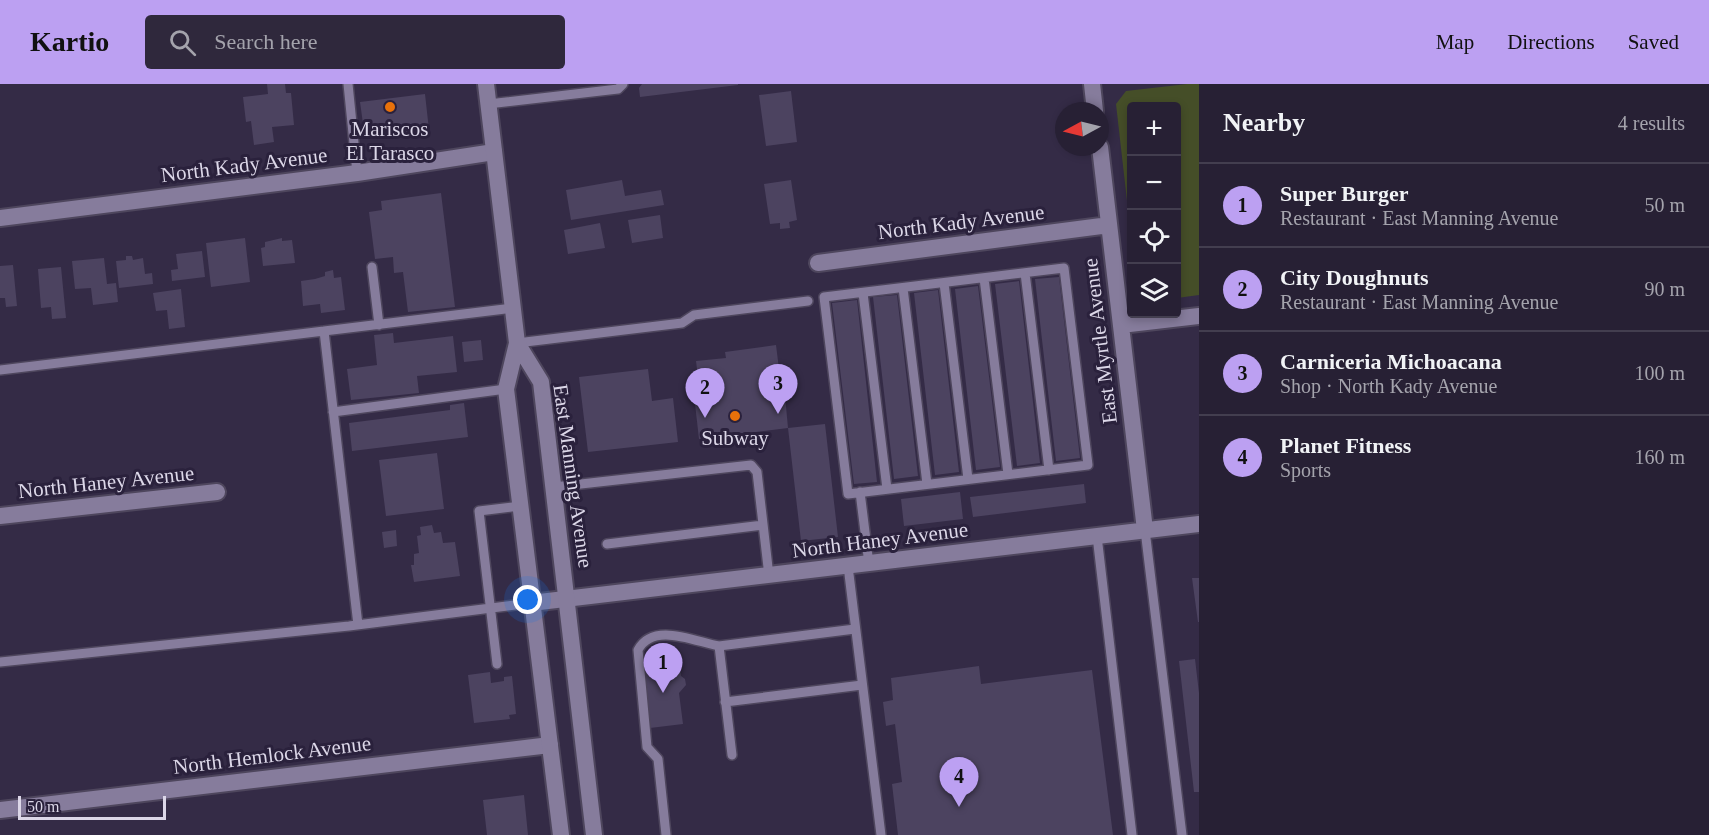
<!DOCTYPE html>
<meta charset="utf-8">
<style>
body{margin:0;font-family:Georgia,serif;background:#2f283c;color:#f1f3f6}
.controls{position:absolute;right:18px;top:18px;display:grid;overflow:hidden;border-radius:6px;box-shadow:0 3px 9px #0003}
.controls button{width:54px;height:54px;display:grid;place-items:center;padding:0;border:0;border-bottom:2px solid #433e4f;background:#272034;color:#f1f3f6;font:30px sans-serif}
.compass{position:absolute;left:1055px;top:18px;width:54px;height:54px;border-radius:50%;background:#272034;box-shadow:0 3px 9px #0003;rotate:263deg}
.scale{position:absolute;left:18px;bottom:15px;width:148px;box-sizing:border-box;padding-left:6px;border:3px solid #dcd7e8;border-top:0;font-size:16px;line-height:21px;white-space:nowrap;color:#dcd7e8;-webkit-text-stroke:4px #2a213c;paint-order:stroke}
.you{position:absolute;left:528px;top:516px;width:21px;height:21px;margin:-15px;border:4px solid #fff;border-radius:50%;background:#1a73e8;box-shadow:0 0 0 9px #1a73e833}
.badge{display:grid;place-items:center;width:39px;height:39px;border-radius:50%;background:#bca0f2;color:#111;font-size:20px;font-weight:700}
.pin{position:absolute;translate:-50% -50px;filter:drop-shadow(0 2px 3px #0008)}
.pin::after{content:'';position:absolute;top:32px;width:21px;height:18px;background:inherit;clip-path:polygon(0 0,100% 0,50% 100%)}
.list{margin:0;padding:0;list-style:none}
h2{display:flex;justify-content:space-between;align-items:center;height:78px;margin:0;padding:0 24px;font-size:26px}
h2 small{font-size:20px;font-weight:400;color:#a4a3ac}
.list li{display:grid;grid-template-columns:39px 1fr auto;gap:18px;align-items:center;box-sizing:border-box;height:84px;padding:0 24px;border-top:2px solid #433e4f}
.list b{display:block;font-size:22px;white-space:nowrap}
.list p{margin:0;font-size:20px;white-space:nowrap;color:#a4a3ac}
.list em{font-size:20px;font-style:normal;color:#a4a3ac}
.icon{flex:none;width:33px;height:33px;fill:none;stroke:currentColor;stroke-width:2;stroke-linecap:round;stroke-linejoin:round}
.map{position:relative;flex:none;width:1199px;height:751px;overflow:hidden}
header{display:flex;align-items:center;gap:36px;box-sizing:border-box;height:84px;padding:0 30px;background:#bca0f2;color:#111}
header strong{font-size:28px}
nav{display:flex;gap:33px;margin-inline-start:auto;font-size:21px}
.search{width:420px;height:54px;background:#2f283c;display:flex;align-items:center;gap:15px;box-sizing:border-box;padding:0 21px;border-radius:6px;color:#a4a3ac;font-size:22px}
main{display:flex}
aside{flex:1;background:#272034}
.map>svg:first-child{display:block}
.green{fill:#454e28}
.building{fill:#4c4360}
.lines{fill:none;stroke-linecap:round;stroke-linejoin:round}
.service-casing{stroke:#4e465d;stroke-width:12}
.minor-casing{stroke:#4e465d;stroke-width:20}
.secondary-casing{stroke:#4e465d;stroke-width:20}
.service{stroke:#867c9c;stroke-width:9}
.minor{stroke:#867c9c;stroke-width:16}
.secondary{stroke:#867c9c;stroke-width:16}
.food-dot{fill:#e8710a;stroke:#2a213c;stroke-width:2}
.labels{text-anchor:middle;stroke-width:6;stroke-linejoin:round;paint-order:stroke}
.poi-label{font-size:21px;fill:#dcd7e8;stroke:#2a213c}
.street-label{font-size:21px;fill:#dcd7e8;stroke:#2a213c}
</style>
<header>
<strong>Kartio</strong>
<div class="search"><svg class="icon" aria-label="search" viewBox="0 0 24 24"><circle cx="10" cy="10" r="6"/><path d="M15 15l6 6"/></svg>Search here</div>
<nav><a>Map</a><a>Directions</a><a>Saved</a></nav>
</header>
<main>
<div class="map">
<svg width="1199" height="751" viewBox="0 0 1199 751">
<rect width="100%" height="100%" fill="#342b46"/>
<path class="green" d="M1187,0H1199V211L1177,214L1176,22H1132L1131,152L1116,20L1126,7Z"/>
<path class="building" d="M267,0H285L286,9H291L294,41L272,43L274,58L254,61L251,37L246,38L243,13L268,10Z
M642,0H738V1L640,13L639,4Z
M791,7L797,58L766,62L759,11Z
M425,10L429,46L365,54L360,18Z
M622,96L625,112L661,106L664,121L571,136L566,106Z
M791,96L797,136L789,138L790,144L780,145V139L770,140L764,100Z
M441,109L455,223L408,228L403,188L394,189L393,173L375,175L369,128L382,126L381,117Z
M660,131L663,154L632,159L628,136Z
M600,139L605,164L568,170L564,146Z
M245,154L250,198L211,203L206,159Z
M282,154V157L292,156L295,179L263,182L261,164L265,163V158Z
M202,167L205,193L172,197L171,186L178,185L176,170Z
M126,172H132L133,176L143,174L145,190L152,189L153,200L119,204L116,177L126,176Z
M104,174L107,200L116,199L118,218L93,221L91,204L75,205L72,177Z
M13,181L17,222L6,223L5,214H0V182Z
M61,183L66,234L52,235L51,223L41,224L38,185Z
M333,186L334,194L341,193L345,226L321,229L320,220L303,222L301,197L315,195L325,192V188Z
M1059,193L1080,374L1056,377L1035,195Z
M1019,197L1040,379L1017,382L995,200Z
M978,202L1000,383L976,386L955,205Z
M181,205L185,243L169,245L167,226L156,227L153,209Z
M938,206L959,388L935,391L914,209Z
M897,211L918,392L894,395L873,213Z
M857,216L877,398L854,400L832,219Z
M393,249L394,259L453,252L457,288L417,292L419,309L351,316L347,285L377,281L374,251Z
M481,256L483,276L464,278L462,258Z
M776,261L781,301H784L788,344L699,355L694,311H700L696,277L726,274L725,268Z
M648,285L652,317L673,314L678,358L588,368L579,293Z
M464,319L468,353L352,367L349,339L450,326V321Z
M825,340L838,453L801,457L788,344Z
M437,369L444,425L386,432L379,376Z
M1084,400L1086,419L973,433L970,413Z
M960,408L963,435L904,442L901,415Z
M432,441L434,449L441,448L443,459L455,458L460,492L414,498L411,481H414V470L419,469L417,452L421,451L420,443Z
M396,446L397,462L384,464L382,448Z
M1192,494H1199V538H1198Z
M679,574L681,592L685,595L686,601L679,609L683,640L650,644L642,578Z
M1195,575L1199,609V708H1194L1179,577Z
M979,582L981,600L1092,586L1113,751H898L892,700L902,698L895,640L886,642L883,618L893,616L891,594Z
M490,588L491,599L504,597V593L512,592L516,630L509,631L510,635L474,639L468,591Z
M524,711L528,751H487L483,716Z"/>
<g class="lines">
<defs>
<path id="service" d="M348,0L357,89
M488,20L618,5L623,0
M372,183L379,241
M1064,184L1088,381L848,410L824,213Z
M1025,189L1049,386
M984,194L1008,390
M944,199L968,395
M903,204L927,400
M863,209L887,405
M324,247L513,224
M517,259L682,239L694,231L808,217
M0,286L324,247L358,541
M333,328L506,305
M554,403L751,381L757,388L769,492
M860,408L869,480
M1145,446L1182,751
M1097,452L1132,751
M607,460L763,441
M848,482L881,751
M0,578L349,542L531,519
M497,580L479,427L520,422
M725,618L862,601
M732,671L719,562L855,545
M666,751L658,675L647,663L638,566C653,537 696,558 719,562"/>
<path id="minor" d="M1092,0L1095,27
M1100,63L1145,446
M0,134L357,89L494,68
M818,179L1109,141
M1121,241L1199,232
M0,432L217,408
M531,519L1199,440
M0,726L550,661"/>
<path id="secondary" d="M486,0L517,259L506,305L561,751
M517,259L541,298L594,751"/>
</defs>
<use href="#service" class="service-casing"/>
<use href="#minor" class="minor-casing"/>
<use href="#secondary" class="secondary-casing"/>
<use href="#service" class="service"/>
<use href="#minor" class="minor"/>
<use href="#secondary" class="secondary"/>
</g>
<g class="food-dot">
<circle cx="390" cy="23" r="6"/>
<circle cx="735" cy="332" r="6"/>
</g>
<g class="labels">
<g class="poi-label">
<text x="390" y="52">Mariscos<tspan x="390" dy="24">El Tarasco</tspan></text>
<text x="735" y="361">Subway</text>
</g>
<g class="street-label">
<text transform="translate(244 81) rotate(-7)" y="7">North Kady Avenue</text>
<text transform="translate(961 138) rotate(-7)" y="7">North Kady Avenue</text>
<text transform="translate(1100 257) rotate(-97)" y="7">East Myrtle Avenue</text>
<text transform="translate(573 392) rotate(82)" y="7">East Manning Avenue</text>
<text transform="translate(106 398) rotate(-6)" y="7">North Haney Avenue</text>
<text transform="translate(880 456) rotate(-7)" y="7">North Haney Avenue</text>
<text transform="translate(272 671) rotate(-7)" y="7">North Hemlock Avenue</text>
</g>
</g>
</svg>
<div class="controls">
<button>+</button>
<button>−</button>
<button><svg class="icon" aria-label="locate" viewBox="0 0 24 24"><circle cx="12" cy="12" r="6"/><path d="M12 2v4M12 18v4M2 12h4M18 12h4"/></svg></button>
<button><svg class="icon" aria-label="layers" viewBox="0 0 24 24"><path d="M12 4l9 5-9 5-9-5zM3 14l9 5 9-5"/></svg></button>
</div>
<svg class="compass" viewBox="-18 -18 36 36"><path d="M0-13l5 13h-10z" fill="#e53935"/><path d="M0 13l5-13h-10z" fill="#a4a3ac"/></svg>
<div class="scale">50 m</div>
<div class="you"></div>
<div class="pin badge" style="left:663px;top:609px">1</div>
<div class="pin badge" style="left:705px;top:334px">2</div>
<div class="pin badge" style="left:778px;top:330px">3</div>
<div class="pin badge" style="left:959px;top:723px">4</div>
</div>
<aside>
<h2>Nearby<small>4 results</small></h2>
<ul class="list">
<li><span class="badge">1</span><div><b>Super Burger</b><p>Restaurant · East Manning Avenue</p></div><em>50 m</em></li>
<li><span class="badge">2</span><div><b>City Doughnuts</b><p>Restaurant · East Manning Avenue</p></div><em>90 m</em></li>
<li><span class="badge">3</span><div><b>Carniceria Michoacana</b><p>Shop · North Kady Avenue</p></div><em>100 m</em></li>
<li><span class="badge">4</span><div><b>Planet Fitness</b><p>Sports</p></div><em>160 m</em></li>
</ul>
</aside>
</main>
